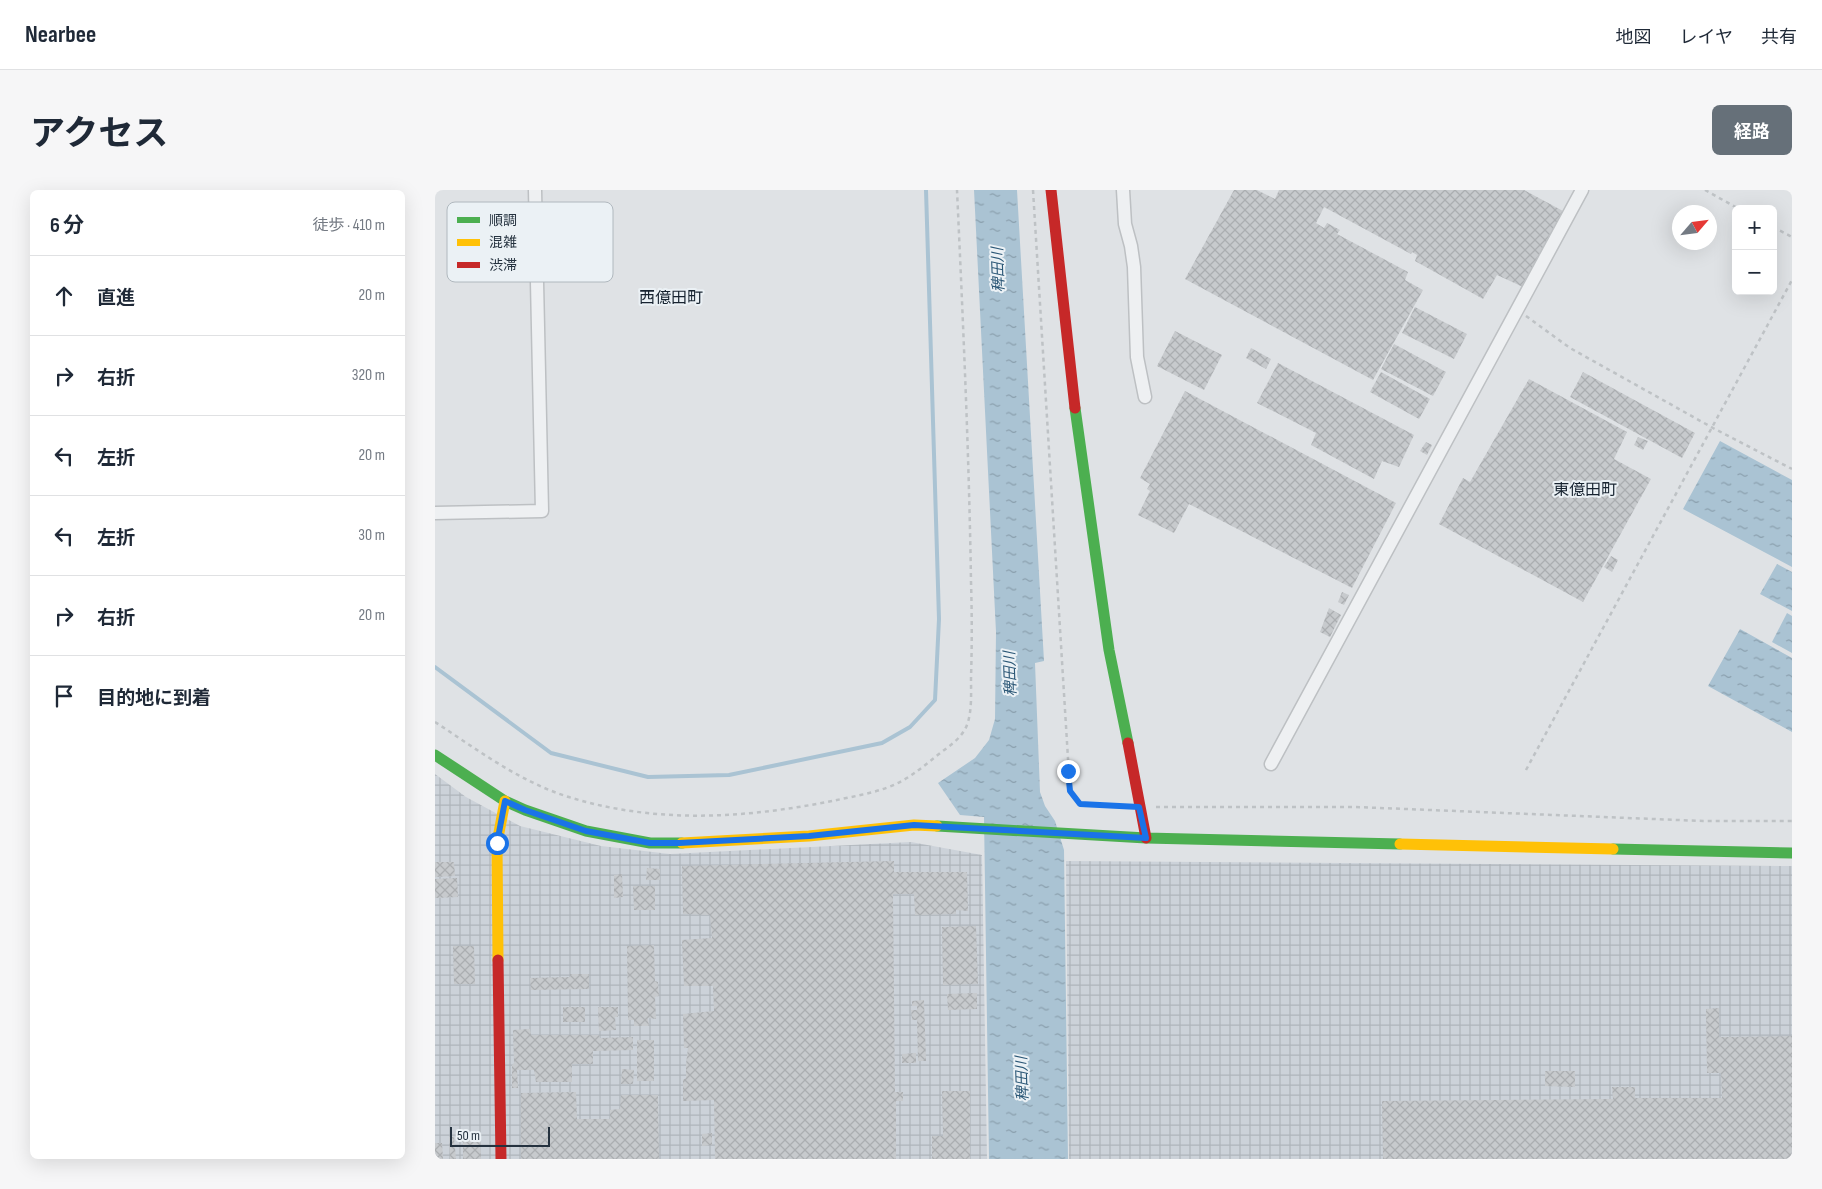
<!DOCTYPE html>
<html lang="ja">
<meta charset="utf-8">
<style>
body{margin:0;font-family:"Sofia Sans Condensed","Noto Sans JP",sans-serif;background:#f6f6f7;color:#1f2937}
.controls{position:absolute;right:15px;top:15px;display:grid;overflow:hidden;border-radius:8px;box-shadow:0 5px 20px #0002}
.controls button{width:45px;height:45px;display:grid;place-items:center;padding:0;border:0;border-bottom:1px solid #e0e1e3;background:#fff;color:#1f2937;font:25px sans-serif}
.compass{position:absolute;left:1237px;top:15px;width:45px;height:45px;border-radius:50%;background:#fff;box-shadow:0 5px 20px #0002;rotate:62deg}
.scale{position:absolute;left:15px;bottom:12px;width:100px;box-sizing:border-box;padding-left:5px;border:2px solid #25323f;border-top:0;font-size:14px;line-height:18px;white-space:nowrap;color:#25323f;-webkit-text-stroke:4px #ebf1f5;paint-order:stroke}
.stop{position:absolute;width:15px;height:15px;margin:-11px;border:4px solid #1a73e8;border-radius:50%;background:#fff}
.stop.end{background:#1a73e8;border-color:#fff;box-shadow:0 1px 5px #0008}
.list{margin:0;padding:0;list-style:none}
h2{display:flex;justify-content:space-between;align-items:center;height:65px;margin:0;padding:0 20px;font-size:21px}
h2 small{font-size:16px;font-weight:400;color:#747a83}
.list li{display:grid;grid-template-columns:32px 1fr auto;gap:15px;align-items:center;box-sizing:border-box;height:80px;padding:0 20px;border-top:1px solid #e0e1e3}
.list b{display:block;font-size:19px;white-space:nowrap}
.list em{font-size:16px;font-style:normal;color:#747a83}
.icon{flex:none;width:28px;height:28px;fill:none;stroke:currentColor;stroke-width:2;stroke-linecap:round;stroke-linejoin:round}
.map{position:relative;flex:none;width:1357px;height:969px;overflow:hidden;border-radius:8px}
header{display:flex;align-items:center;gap:30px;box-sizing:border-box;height:70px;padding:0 25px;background:#fff;border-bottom:1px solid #e0e1e3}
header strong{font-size:24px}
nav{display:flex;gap:28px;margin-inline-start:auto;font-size:18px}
.intro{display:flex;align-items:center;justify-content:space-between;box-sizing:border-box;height:120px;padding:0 30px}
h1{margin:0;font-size:35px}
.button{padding:12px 22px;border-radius:8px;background:#667079;color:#fff;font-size:18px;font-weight:700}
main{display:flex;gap:30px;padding:0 30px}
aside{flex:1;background:#fff;border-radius:8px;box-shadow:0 5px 20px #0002}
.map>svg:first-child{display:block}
.industrial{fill:url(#industrial-grid)}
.water{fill:url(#water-ripples)}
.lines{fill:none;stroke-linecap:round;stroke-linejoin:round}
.stream{stroke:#aac3d3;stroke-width:4}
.building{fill:url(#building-cross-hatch)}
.street-casing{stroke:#bdc0c3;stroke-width:15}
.path{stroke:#bec2c5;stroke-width:2.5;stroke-dasharray:4 4;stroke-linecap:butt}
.street{stroke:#eef0f2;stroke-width:12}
.fast{stroke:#4caf50;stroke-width:11}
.slow{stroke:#ffc107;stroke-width:11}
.jam{stroke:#c62828;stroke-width:11}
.route{stroke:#1a73e8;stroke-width:6}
.labels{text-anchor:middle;stroke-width:4;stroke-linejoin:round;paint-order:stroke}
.water-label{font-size:15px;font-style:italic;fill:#2b5776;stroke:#ebf1f5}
.quarter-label{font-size:16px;fill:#172330;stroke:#ebf1f5}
.key{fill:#ebf1f5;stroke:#b0b8be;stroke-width:1}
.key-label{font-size:14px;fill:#25323f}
</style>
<header>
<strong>Nearbee</strong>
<nav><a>地図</a><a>レイヤ</a><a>共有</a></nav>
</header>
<div class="intro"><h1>アクセス</h1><a class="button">経路</a></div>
<main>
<aside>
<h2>6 分<small>徒歩 · 410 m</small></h2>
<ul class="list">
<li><svg class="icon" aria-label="ahead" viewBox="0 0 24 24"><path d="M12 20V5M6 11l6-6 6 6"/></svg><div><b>直進</b></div><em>20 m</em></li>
<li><svg class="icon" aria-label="right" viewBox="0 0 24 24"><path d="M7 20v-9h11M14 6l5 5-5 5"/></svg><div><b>右折</b></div><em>320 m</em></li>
<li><svg class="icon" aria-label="left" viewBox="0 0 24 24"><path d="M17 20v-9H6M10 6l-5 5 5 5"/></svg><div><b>左折</b></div><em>20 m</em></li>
<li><svg class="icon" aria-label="left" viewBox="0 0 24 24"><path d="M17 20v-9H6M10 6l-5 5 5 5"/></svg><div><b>左折</b></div><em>30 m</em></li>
<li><svg class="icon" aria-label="right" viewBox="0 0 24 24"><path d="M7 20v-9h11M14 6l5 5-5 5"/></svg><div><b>右折</b></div><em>20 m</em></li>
<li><svg class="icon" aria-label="arrive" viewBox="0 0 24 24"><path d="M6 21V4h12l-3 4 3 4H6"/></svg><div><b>目的地に到着</b></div></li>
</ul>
</aside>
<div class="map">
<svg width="1357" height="969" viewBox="0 0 1357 969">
<defs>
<pattern id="industrial-grid" width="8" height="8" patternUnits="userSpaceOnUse" patternTransform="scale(1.25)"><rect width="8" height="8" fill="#ccd2d9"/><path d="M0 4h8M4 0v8" fill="none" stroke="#afb5bb"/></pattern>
<pattern id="water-ripples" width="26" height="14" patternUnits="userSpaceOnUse" patternTransform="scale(1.25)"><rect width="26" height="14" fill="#aac3d3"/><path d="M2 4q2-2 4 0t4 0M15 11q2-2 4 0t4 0" fill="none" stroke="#8a9fad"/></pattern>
<pattern id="building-cross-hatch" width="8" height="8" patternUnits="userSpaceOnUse" patternTransform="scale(1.25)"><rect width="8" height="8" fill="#c7cacd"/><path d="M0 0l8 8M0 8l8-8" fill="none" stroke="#abaeb1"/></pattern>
</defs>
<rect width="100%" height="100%" fill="#dfe2e5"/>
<path class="industrial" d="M0,584L31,607L85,636L166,656L235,664L476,652L547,665L552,969H0Z
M631,671L1357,676V969H634Z"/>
<path class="water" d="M539,0H582L609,471L600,473L605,602L610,616L620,631L629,660L633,969H554L549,627L525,625L503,593L540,568L554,550L560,529L561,442Z
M1285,251L1357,290V377L1248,319Z
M1342,374L1357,382V421L1325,404Z
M1352,423L1357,426V463L1337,452Z
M1305,439L1357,468V542L1273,496Z"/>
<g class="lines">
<path class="stream" d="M0,477L116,563L213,587L294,585L447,553L475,537L500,510L504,429L491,0"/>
</g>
<path class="building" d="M799,0H822L840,9L844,0H1089L1128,21L1088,97L1062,85L1048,109L980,71L982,65L977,62L976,64L889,17L881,33L889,38L892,33L905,40L902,44L973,82L970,90L988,100L938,190L750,89Z
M980,117L1032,144L1019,169L967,143Z
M740,141L787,165L769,200L722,176Z
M959,154L1011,182L998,206L946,179Z
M816,158L836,169L831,179L811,168Z
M843,173L979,245L964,277L947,271L939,289L876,255L881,243L822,213Z
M946,182L995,209L984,229L935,202Z
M1148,182L1260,243L1247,268L1135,207Z
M1094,189L1192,242L1179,269L1216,289L1148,412L1004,334L1028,288L1035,292Z
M750,201L961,313L917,398L754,314L739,343L703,325L715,301L712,299L715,294L705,288Z
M1203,247L1213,251L1208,260L1199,255Z
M991,252L997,255L992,265L985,261Z
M1176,366L1183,370L1177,382L1169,377Z
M907,402L914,405L909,415L903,412Z
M894,418L906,425L895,447L885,442Z
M459,671V682H532L533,721L521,720V724L480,725L479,704H458L460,902H468V911H461V969H280L279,910L248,911V890L251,888V874L253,858H249L248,824L279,821L278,796H249L247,750L277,748L275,725L248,724L247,676Z
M0,672H19L20,686L0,687Z
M212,678L225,679V690H211Z
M187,684L188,707L179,708V685Z
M22,688L23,707L0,708V689Z
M198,696H220V720H199Z
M541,736L543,794L508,795L507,737Z
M219,755L220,791L223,792L224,806L220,807L221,829L213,828L214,836H199V830H193L192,756Z
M18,756H39L40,794H19Z
M135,784H154V799L96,800L95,788L135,787Z
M542,803V819L513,820L512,804Z
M489,810L491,871H483L482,830H477L476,820H482V816H477V811Z
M128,817H150V832H128Z
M163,817H183V827H180L181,840L164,841Z
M1284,818V847L1357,846V969H948L947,911L1178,909L1177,897H1200V908H1287L1286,883H1272L1271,819Z
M95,839L96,845H164L165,848L198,847V860L158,861V874H137V892H101L99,880H82L83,898H77V875L79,873L78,840Z
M202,850H219V891H202Z
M481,863V873H467V864Z
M187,879L199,880L198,894H186Z
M1110,881H1140V897L1110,896Z
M507,901H535V969H497V946H508Z
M141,902L142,929H175V920L185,919L186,905H223L224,969H86V903Z
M22,942H45L46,969H28V952H23Z
M277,943V955L267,956V944Z
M14,947H19L21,969H15Z
M0,953H7L8,969H0Z"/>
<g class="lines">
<defs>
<path id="street" d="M688,0L690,34L696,56L699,77L702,167L710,207
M0,323L107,321L100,0
M836,574L1147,0"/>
</defs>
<use href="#street" class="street-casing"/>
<path class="path" d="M598,0L635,601L645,613L691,616
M1270,0L1304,19
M1338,37L1357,47
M1091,126L1135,158L1278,238L1357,279
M0,532C43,560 86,593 137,608C223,634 311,628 397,611C420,606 447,602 467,591C479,584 489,576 499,568C512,557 528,549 533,532C537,518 536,502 536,488C537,456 537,424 536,392C534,262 528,131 522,0
M1091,580L1357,90
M721,617H921L1268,631H1357"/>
<use href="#street" class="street"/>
<path class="fast" d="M640,218L674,460L693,553
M0,565L70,611L90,620L151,641L215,653H247
M502,636L711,648L965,654
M1178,659L1357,663"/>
<path class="slow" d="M247,653L374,646L479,635L502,636
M965,654L1178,659
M63,770L62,653L70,611"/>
<path class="jam" d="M616,0L640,218
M693,553L711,648
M63,770L66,969"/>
</g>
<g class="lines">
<path class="route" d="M62,653L70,611L90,620L151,641L215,653H244L374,646L479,635L711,648L704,617L645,614L635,601L633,581"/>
</g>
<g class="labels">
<g class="water-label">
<text transform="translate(563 80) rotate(-92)" y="5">稗田川</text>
<text transform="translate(575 484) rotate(-92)" y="5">稗田川</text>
<text transform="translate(587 889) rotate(-92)" y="5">稗田川</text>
</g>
<g class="quarter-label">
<text x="236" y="113">西億田町</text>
<text x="1150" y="305">東億田町</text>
</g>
</g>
<rect x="12" y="12" width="166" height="80" rx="8" class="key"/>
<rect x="22" y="27" width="23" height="6" fill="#4caf50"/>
<rect x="22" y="49" width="23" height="7" fill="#ffc107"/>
<rect x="22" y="72" width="23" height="6" fill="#c62828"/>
<g class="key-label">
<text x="54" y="35">順調</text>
<text x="54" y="57">混雑</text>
<text x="54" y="80">渋滞</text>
</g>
</svg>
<div class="controls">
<button>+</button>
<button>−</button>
</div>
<svg class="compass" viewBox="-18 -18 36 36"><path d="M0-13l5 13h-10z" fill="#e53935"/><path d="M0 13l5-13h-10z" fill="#747a83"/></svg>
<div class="scale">50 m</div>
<div class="stop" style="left:62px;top:653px"></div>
<div class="stop end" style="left:633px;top:581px"></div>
</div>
</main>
